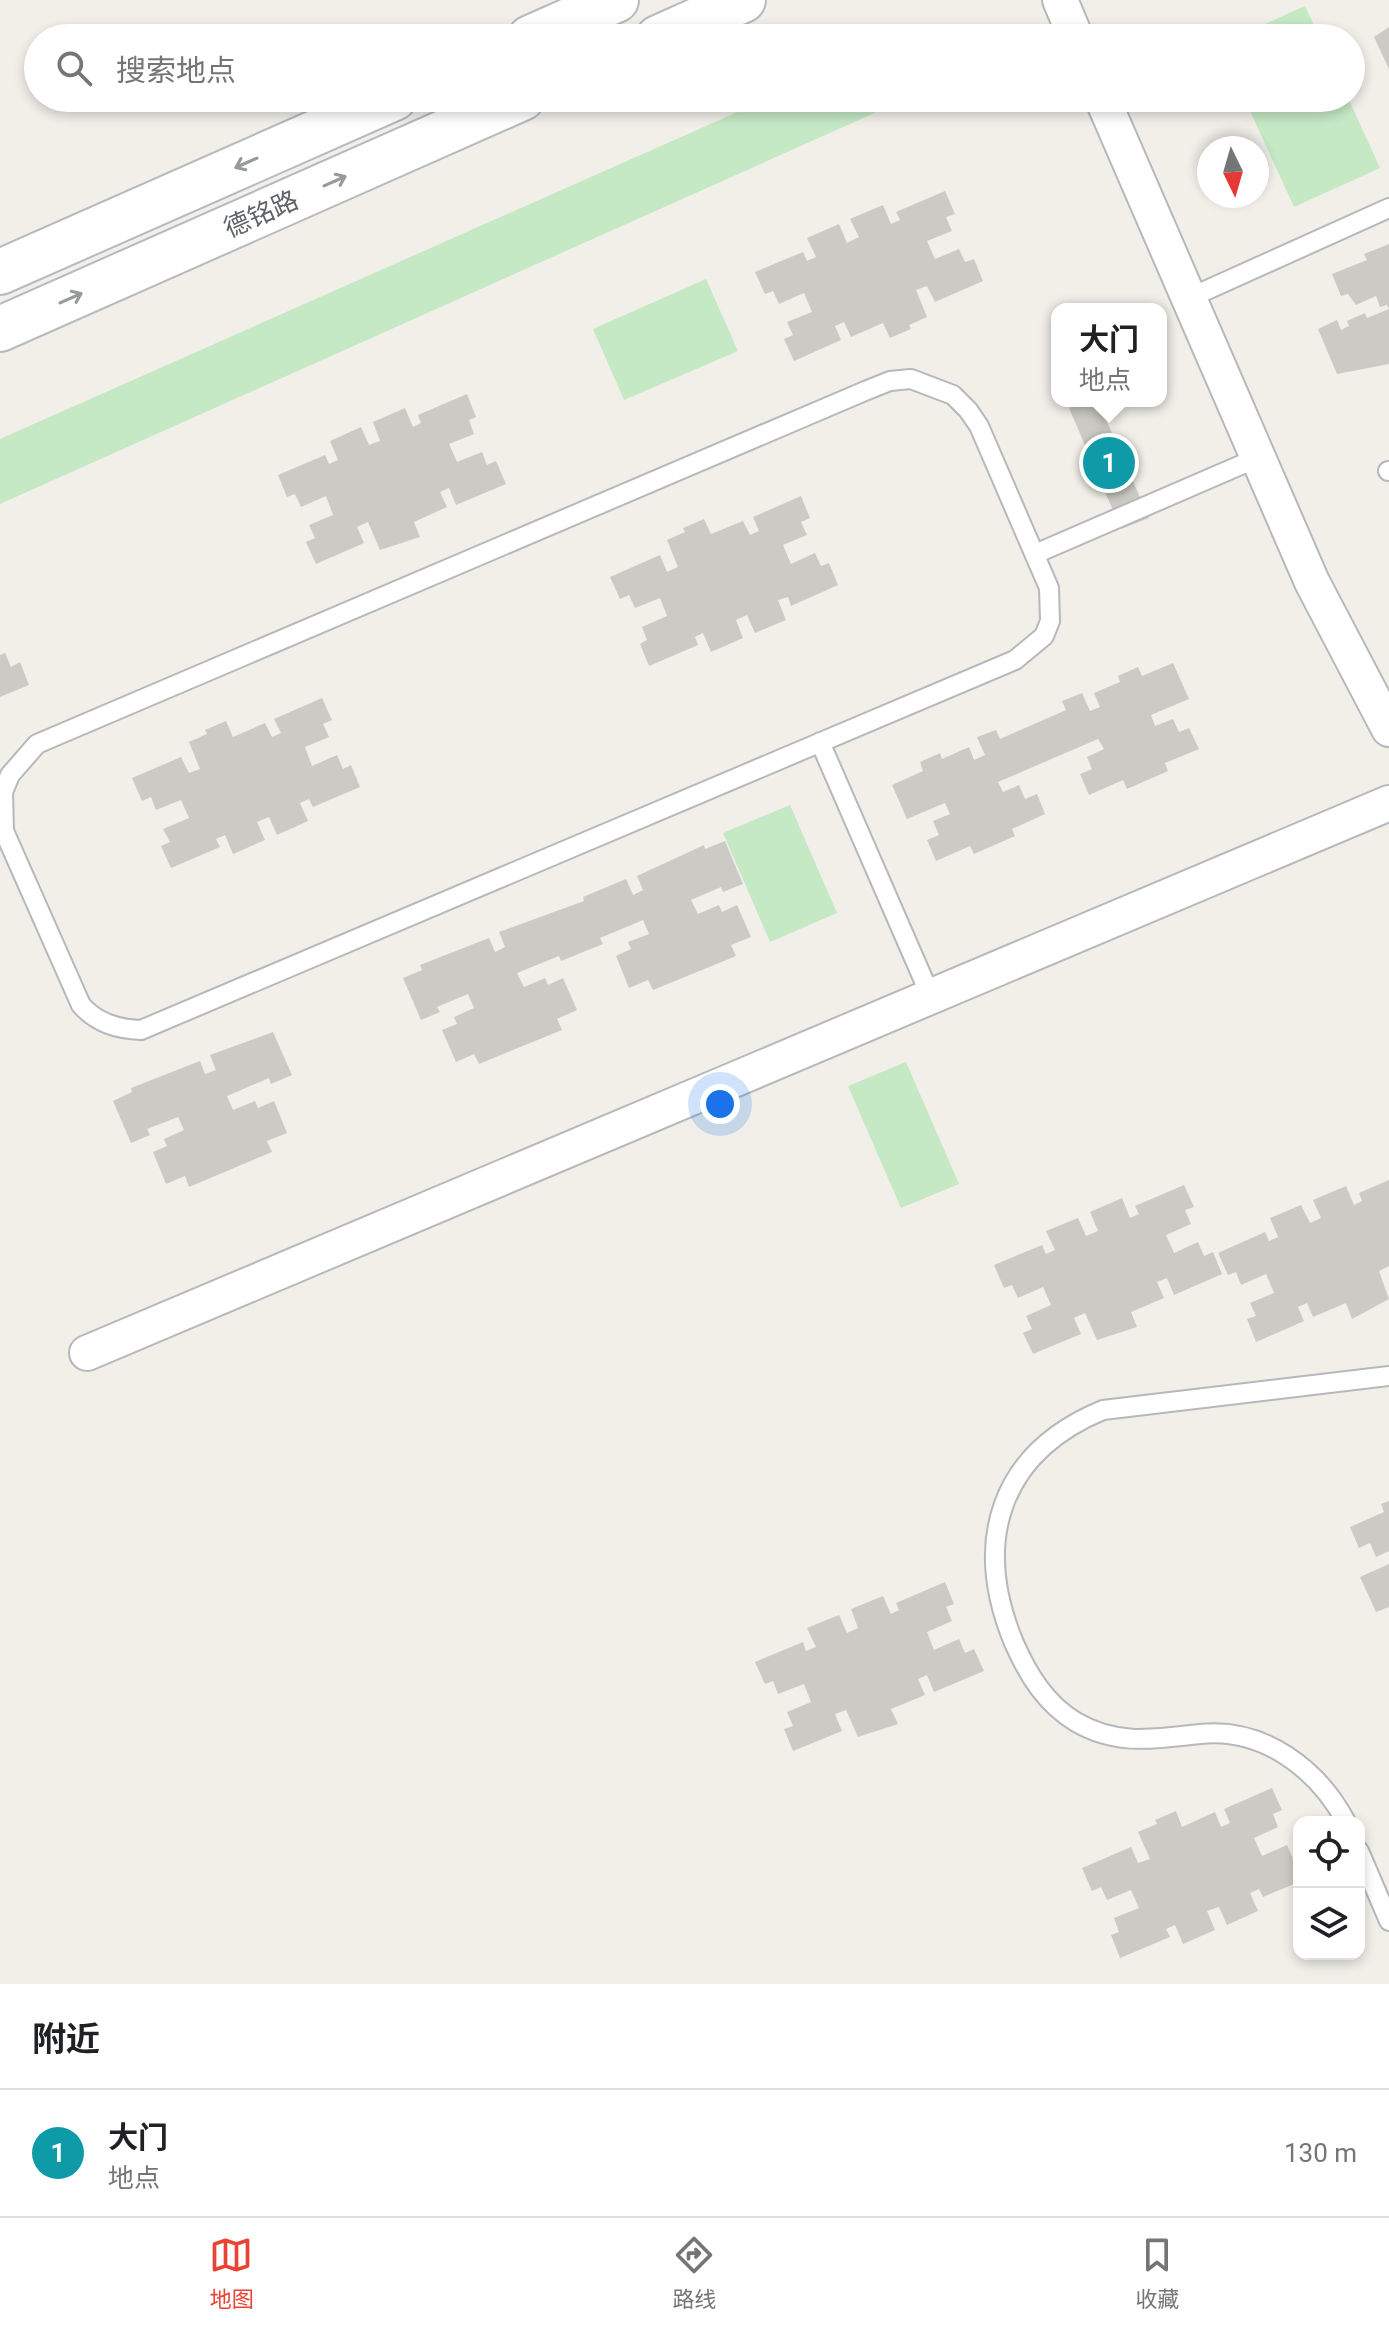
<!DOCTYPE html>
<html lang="zh">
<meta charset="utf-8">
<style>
body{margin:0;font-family:Roboto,"Noto Sans SC",sans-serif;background:#f2f2f2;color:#202124}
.controls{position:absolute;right:24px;bottom:24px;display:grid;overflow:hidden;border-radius:16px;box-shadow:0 4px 12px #0003}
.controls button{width:72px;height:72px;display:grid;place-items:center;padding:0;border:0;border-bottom:2px solid #e0e0e0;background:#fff;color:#202124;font:40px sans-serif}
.compass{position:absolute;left:1197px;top:136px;width:72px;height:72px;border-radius:50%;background:#fff;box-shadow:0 4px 12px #0003;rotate:175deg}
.you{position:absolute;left:720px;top:1104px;width:28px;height:28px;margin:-20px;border:6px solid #fff;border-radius:50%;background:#1a73e8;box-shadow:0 0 0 12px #1a73e833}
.badge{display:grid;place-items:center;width:52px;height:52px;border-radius:50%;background:#ea4335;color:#fff;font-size:26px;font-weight:700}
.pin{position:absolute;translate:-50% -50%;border:4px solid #fff;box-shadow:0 2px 8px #0006}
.popup{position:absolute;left:1051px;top:303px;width:116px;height:104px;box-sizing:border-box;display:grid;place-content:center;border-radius:16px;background:#fff;filter:drop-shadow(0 2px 6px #0005);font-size:26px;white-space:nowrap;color:#757577}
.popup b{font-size:30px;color:#202124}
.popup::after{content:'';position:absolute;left:50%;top:100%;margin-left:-16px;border:16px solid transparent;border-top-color:#fff}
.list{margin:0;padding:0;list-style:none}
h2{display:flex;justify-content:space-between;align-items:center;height:104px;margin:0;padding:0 32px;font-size:34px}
h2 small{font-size:26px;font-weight:400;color:#757577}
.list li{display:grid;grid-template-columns:52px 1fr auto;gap:24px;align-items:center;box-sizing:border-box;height:128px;padding:0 32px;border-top:2px solid #e0e0e0}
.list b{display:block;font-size:30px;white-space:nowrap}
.list p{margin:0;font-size:26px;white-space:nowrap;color:#757577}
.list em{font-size:26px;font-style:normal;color:#757577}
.icon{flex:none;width:44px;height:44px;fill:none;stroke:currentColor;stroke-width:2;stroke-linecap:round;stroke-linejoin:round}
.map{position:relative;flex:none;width:1389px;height:1984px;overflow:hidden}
.search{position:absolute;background:#fff;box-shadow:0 4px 12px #0003;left:24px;right:24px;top:24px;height:88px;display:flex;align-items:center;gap:20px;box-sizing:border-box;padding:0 28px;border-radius:44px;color:#757577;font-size:30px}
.sheet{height:232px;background:#fff}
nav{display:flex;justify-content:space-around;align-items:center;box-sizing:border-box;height:112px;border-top:2px solid #e0e0e0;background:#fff;font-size:22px;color:#757577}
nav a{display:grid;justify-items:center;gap:4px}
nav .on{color:#ea4335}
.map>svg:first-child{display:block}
.green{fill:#c5e8c5}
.building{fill:#cccac5}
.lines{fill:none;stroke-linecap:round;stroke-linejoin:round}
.lane-casing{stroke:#b5b8bc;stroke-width:22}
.street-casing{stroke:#b5b8bc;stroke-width:38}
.secondary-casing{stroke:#b6babf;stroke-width:48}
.lane{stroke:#fff;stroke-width:18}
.street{stroke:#fff;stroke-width:34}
.secondary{stroke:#fff;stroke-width:44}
.oneway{stroke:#979a9d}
.labels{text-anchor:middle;stroke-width:7;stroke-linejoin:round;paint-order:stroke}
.street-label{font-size:26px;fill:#5f6368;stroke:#fff}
</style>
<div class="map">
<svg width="1389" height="1984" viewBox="0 0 1389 1984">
<rect width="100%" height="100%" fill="#f1efe8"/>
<path class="green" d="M1305,6L1320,38H1234Z
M769,98H908L0,504V439Z
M1244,98H1348L1380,168L1294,207Z
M706,279L738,351L624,400L593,329Z
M790,805L837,913L770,942L723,833Z
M906,1062L959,1184L901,1208L848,1086Z"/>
<path class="building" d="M1389,27V69L1374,37Z
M945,191L955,214L946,217L952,231L927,241L935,259L959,249L965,262L974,259L983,281L935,302L927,286L916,290L927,317L909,325L911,329L890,338L883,323L851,337L844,322L835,326L841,340L794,361L784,339L793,335L787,322L812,312L804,293L779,304L773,291L765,294L755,272L803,252L807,261L816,257L807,238L839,224L847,243L859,237L850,219L883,205L891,224L900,220L896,212Z
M1389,244V364L1337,374L1318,329L1337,320L1341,330L1349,326L1347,321L1365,313L1367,318L1389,309L1387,305L1380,307L1376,296L1356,305L1348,294L1341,296L1332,274L1367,260L1364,254Z
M467,394L476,417L469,420L474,434L449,444L457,462L482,452L487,465L496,461L506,484L456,505L449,488L440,492L447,507L414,522L420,537L380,550L368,522L357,527L364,543L316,564L306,542L315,538L309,525L333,515L326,496L301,507L295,494L287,497L278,475L325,455L329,464L338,460L330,441L361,427L369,445L380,441L373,422L405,408L413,427L421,423L418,415Z
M1084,401H1098L1149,518L1121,529L1069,408Z
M801,496L810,518L801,522L807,535L783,545L791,564L815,553L821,566L829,563L838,585L791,606L788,597L778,600L786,620L755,633L747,615L736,620L743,638L711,652L703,633L695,637L698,645L649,666L640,644L647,640L642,627L667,616L660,598L635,608L629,595L620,599L610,577L660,555L667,572L678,567L667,540L685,532L683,528L704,519L711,534L743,521L750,535L759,531L753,517Z
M5,653L11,667L20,662L29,685L0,697V655Z
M1173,663L1189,699L1151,715L1155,726L1173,719L1179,732L1189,728L1199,749L1165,763L1168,771L1127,789L1123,780L1089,795L1080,774L1092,769L1087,757L1104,749L1098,739L998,782L1003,792L1019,785L1025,799L1037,794L1045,814L1012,829L1015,836L974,854L970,846L936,861L927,840L939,835L933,821L950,814L945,803L907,819L892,785L923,771L920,762L940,753L942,759L969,747L974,760L985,755L977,737L996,730L1000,739L1066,710L1062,701L1082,693L1090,711L1100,707L1094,693L1120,682L1118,676L1138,667L1142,676Z
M322,698L332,720L323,724L329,737L305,747L312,766L337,755L343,769L351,765L360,787L313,807L309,799L300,803L308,821L277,835L269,817L257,822L265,840L233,854L225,835L216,839L220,847L171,868L161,846L170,842L163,829L189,818L181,800L156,810L151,797L142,801L132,778L181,757L189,773L200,769L189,742L207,734L205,730L226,721L233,737L265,723L272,737L281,733L274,719Z
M725,841L743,884L723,892L721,887L691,900L698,914L719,905L722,912L737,905L751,937L731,945L736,956L653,990L648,980L629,988L616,956L631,949L628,942L649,934L643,920L600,938L603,944L561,961L559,956L517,973L524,987L545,978L548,985L563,978L577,1010L557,1019L562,1030L479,1064L474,1054L456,1062L442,1030L457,1024L454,1017L474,1008L468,994L437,1007L440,1012L421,1020L403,978L422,970L420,965L489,938L495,952L505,947L499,932L584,901L583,897L626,879L633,895L643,890L637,876L704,845L705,849Z
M273,1032L292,1075L271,1084L269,1078L227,1096L233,1110L255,1101L258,1108L274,1101L287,1133L267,1141L272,1152L189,1187L185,1176L166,1184L153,1152L167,1146L164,1139L184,1130L178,1117L147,1129L150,1135L131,1143L113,1101L132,1092L131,1088L200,1061L205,1074L216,1070L210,1055Z
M1389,1180V1266L1379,1271L1389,1299L1352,1319L1346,1303L1313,1317L1307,1303L1298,1307L1304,1321L1256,1342L1247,1319L1256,1316L1250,1303L1274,1293L1266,1274L1241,1285L1236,1272L1228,1275L1218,1253L1265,1232L1269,1241L1278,1237L1270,1218L1301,1205L1310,1223L1321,1218L1313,1200L1346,1186L1354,1205L1362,1201L1359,1193Z
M1184,1185L1194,1207L1185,1210L1191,1224L1166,1235L1174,1253L1198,1242L1204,1256L1213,1252L1222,1274L1174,1295L1167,1278L1157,1282L1164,1298L1131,1312L1137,1327L1097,1340L1085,1313L1074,1318L1081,1334L1033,1354L1023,1333L1032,1329L1026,1316L1051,1305L1043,1287L1018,1298L1012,1285L1004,1288L994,1265L1042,1245L1046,1254L1055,1250L1046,1231L1078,1218L1086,1236L1098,1231L1090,1212L1122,1198L1130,1218L1139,1214L1135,1206Z
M1389,1501V1551L1376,1557L1370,1543L1359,1548L1350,1527L1384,1512L1381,1504Z
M1389,1564V1607L1376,1612L1360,1577Z
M945,1582L954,1604L946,1607L952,1621L927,1632L934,1650L959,1639L965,1653L974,1649L984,1671L934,1692L927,1675L918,1679L925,1695L891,1709L898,1724L858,1737L846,1710L835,1714L842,1731L793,1751L784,1729L793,1726L787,1712L811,1702L804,1684L778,1694L773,1681L765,1684L755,1662L803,1642L806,1651L816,1647L807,1628L839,1615L847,1633L858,1628L851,1609L883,1596L891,1614L899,1610L896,1603Z
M1272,1788L1282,1810L1273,1814L1278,1827L1254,1838L1262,1856L1287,1845L1293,1859L1299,1856V1882L1263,1897L1259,1889L1250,1893L1258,1911L1227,1925L1219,1907L1207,1911L1215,1930L1183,1944L1175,1925L1166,1929L1170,1937L1120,1958L1111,1935L1119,1932L1114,1918L1139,1908L1131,1890L1107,1900L1101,1887L1092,1891L1082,1868L1131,1847L1138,1863L1150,1859L1138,1832L1157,1824L1155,1820L1176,1811L1182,1827L1215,1812L1221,1827L1230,1823L1224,1809Z"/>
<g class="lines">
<defs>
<path id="lane" d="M1187,299L1389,208
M911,379L953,395L968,410L979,426L1049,588L1050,621L1044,636L1015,660L141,1030C117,1029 97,1023 81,1005L4,831L3,792L10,775L37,744L865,391L890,381Z
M1388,471H1389
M1035,554L1257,458
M820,742L931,997
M1346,1822C1318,1769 1263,1727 1200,1734C1155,1739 1117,1746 1076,1722C1046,1704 1028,1675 1014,1643C972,1542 999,1453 1103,1410L1389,1376
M1359,1851L1389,1921"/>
<path id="street" d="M1060,0L1076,38
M1102,98L1312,582L1389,729
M87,1353L1389,803"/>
<path id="secondary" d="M530,38L616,0
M658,38L743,0
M0,272L394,98
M0,329L522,98"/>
</defs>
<use href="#lane" class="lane-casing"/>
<use href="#street" class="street-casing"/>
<use href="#secondary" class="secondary-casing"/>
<use href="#lane" class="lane"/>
<use href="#street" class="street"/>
<use href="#secondary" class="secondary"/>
</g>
<defs><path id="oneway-shaft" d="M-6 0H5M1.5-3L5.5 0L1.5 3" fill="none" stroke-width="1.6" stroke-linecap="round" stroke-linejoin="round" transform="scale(2)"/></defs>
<g class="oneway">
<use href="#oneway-shaft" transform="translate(246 163) rotate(156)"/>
<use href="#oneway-shaft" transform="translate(335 181) rotate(-24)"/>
<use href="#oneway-shaft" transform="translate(71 298) rotate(-24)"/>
</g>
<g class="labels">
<g class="street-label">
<text transform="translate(261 214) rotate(-24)" y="9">德铭路</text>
</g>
</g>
</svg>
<div class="controls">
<button><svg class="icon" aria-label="locate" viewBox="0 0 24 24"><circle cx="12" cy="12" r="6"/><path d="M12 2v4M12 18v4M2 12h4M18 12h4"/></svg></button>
<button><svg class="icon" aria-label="layers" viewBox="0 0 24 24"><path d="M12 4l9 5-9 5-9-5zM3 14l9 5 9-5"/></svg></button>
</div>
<svg class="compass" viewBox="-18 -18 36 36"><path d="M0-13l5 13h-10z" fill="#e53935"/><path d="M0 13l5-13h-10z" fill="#757577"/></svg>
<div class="you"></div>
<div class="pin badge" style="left:1109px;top:463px;background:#0f9aa8">1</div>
<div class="popup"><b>大门</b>地点</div>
<div class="search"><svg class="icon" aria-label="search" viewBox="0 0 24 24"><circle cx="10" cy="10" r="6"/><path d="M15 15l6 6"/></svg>搜索地点</div>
</div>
<section class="sheet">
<h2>附近<small></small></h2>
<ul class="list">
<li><span class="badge" style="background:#0f9aa8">1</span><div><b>大门</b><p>地点</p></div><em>130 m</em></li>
</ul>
</section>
<nav>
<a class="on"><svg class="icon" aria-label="map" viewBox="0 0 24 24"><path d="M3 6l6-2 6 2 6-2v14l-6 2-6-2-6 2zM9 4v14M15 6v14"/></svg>地图</a>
<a><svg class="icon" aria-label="directions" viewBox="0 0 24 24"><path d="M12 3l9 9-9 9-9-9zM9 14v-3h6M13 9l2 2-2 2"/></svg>路线</a>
<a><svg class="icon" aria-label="saved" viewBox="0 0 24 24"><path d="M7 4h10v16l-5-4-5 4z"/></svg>收藏</a>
</nav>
